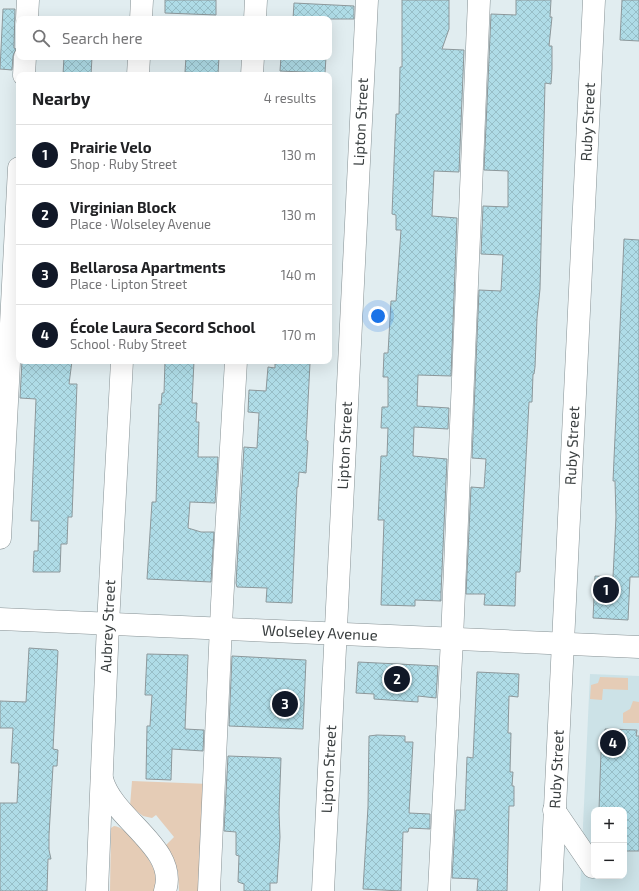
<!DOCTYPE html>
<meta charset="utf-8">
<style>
body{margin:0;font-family:"Exo 2",sans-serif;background:#f2f2f2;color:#202124}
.controls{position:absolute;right:12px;bottom:12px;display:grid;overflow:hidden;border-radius:8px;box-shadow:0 4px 16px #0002}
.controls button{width:36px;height:36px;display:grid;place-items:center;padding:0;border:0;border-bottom:1px solid #e0e0e0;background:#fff;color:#202124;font:20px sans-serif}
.you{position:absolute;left:378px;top:316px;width:14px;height:14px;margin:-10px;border:3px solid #fff;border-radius:50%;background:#1a73e8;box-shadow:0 0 0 6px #1a73e833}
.badge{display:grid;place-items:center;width:26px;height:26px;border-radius:50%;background:#111827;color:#fff;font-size:13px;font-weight:700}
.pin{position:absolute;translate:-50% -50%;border:2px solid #fff;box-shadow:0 1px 4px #0006}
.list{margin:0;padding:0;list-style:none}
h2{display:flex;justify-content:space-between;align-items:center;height:52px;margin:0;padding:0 16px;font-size:17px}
h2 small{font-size:13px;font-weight:400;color:#757577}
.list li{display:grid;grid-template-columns:26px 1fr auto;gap:12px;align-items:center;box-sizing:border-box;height:60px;padding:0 16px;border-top:1px solid #e0e0e0}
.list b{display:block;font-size:15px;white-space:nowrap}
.list p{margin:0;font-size:13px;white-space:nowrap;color:#757577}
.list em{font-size:13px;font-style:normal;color:#757577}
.icon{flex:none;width:22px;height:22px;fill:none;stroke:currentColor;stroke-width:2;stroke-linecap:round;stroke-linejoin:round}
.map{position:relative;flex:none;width:639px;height:891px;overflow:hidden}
.search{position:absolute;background:#fff;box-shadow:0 4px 16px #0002;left:16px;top:16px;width:316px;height:44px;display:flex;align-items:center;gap:10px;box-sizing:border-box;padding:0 14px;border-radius:8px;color:#757577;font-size:15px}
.panel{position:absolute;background:#fff;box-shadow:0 4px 16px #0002;left:16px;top:72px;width:316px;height:292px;border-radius:8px}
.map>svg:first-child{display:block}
.built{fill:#cce2e7;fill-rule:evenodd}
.green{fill:#e5ccb6}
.building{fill:url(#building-cross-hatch);stroke:#8d989b}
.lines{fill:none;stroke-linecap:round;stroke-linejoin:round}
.minor-casing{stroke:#869194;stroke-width:23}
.minor{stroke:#fff;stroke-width:22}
.labels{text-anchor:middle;stroke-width:3.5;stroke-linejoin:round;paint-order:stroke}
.street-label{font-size:15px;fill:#393e3f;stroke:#fff}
</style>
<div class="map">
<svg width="639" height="891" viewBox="0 0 639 891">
<defs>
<pattern id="building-cross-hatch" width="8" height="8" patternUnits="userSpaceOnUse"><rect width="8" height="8" fill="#afdce7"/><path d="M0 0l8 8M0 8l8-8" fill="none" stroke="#97bec7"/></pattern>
</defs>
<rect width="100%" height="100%" fill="#e1edf0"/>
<path class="built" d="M590,674L639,676V891H580ZM594,810H624V876H594Z"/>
<path class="green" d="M600,677L628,678V690L603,689L602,700L590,699L591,685L598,683Z
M633,701L639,702V723H623V713L630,709Z
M132,781L209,784L203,891H179L178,872L165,846L174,837L156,815L152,818L143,816L130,806Z
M114,826C128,827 153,862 156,875C158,880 157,886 157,891H110L111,828Z"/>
<path class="building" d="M165,0H216V15L165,13Z
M402,0H449V29L442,49L464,50L459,172L434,171L432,216L457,218L451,376L418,375L417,406L449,408L448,429L414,427L413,456L447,459L441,593V601L415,600V606L381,605L384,520H378L381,456H387L388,428H381L382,407H388V377H383L384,353H388L391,301H396L401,230H396V215L392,214L396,114H399L400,67H402Z
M516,0H551L550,17H552L549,46H552V69L551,84L545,83L540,289L537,318L535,367L534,374H533L532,402H529L520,572H516L515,606L484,605L485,594H466L471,487L484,488L486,459L472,458L479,290L501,291L503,255L481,254L483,206L508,207V171L484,170L491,14L516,15Z
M622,0H639V41L620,40Z
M294,3L354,6V19H293Z
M3,9H15L14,48L16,49L13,56L12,70L0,69Z
M64,57H92L91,75H63Z
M186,57H219L218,74L185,72Z
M281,57H326L325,73L280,71Z
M624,239L639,240V577H630L628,620L593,618L595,576L613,577L616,517L615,481H613Z
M22,361H72L69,384H77L72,517H68L67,544H61L60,572H33L34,551H38L39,521H31L36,399L20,398Z
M165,361H194L192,403H197L196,422H199L198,457H218L215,503L190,502L188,528L201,532H214L211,582L147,579L152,502H156L159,404L161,405L162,393H164Z
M275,361H303V362L310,363L306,440L308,441L306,473L299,472L298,487H297L292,603L266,602L267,588L237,587L236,583L244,447L257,448L259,413L248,412L249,390L266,391L268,367L275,368Z
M29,648L57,650L58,651L53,749L58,750L57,766H53L49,835V850L51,859H48L47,891H0V803H17L19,766L18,763H11L13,728H0V701L26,702Z
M147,654L188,655L185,729L204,730L203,751L172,749L171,780L146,779L147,726H150L152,695H145Z
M232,656L306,660L303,729L229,726Z
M358,662L438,666L436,698L418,696V702L374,699V694L356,693Z
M477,672L519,674L518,697L509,696L508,733H511L510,772H513L512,786H514V806H509L507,891H477L478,879L452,878L456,810H465L467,757L473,758Z
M605,729L637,730L636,736H639V851H624V810H599L601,752H604Z
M377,735L405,736V742H413L409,813L430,814V829L409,828L408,832H403L401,891L363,889L368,807L369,736Z
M228,756L281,758L279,813L280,837L277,883H270V891H244V884L238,882L239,856L236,855V832L224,831Z"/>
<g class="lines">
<defs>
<g id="minor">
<path d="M27,19L28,0"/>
<path d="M141,19L142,0"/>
<path d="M255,19L256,0"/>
<path d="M24,75L25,57"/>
<path d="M138,75L139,57"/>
<path d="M252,75L253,57"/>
<path d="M0,538L19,168"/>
<path id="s1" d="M0,619L639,647"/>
<path d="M102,779C113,820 179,848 165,891"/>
<path d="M554,810L593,867"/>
<path id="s2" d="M97,891L108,624L122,361"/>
<path d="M209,891L222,604L236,361"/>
<path id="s3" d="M323,891L367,0"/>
<path d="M439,891L452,639L479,0"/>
<path id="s4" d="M551,891L594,0"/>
</g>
</defs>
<use href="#minor" class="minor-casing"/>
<use href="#minor" class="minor"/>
</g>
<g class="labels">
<g class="street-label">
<text dy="5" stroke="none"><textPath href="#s3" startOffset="770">Lipton Street</textPath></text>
<text dy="5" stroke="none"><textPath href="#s4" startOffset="770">Ruby Street</textPath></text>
<text dy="5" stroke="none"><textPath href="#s3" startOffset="446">Lipton Street</textPath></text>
<text dy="5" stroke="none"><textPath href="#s4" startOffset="446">Ruby Street</textPath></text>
<text dy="5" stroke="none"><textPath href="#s2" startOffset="265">Aubrey Street</textPath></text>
<text dy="5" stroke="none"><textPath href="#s1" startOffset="320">Wolseley Avenue</textPath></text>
<text dy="5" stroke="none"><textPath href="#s3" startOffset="122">Lipton Street</textPath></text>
<text dy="5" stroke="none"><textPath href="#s4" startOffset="122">Ruby Street</textPath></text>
</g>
</g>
</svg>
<div class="controls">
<button>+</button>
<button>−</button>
</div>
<div class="you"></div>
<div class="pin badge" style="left:606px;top:590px">1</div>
<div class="pin badge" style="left:397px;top:679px">2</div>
<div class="pin badge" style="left:285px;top:704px">3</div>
<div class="pin badge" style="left:613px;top:743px">4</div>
<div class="search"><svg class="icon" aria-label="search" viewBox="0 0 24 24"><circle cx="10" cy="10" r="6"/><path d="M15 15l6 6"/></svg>Search here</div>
<section class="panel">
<h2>Nearby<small>4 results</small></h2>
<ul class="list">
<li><span class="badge">1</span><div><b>Prairie Velo</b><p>Shop · Ruby Street</p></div><em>130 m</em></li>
<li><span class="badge">2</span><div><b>Virginian Block</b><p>Place · Wolseley Avenue</p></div><em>130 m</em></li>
<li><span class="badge">3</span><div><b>Bellarosa Apartments</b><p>Place · Lipton Street</p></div><em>140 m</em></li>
<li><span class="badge">4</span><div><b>École Laura Secord School</b><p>School · Ruby Street</p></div><em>170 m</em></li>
</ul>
</section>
</div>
